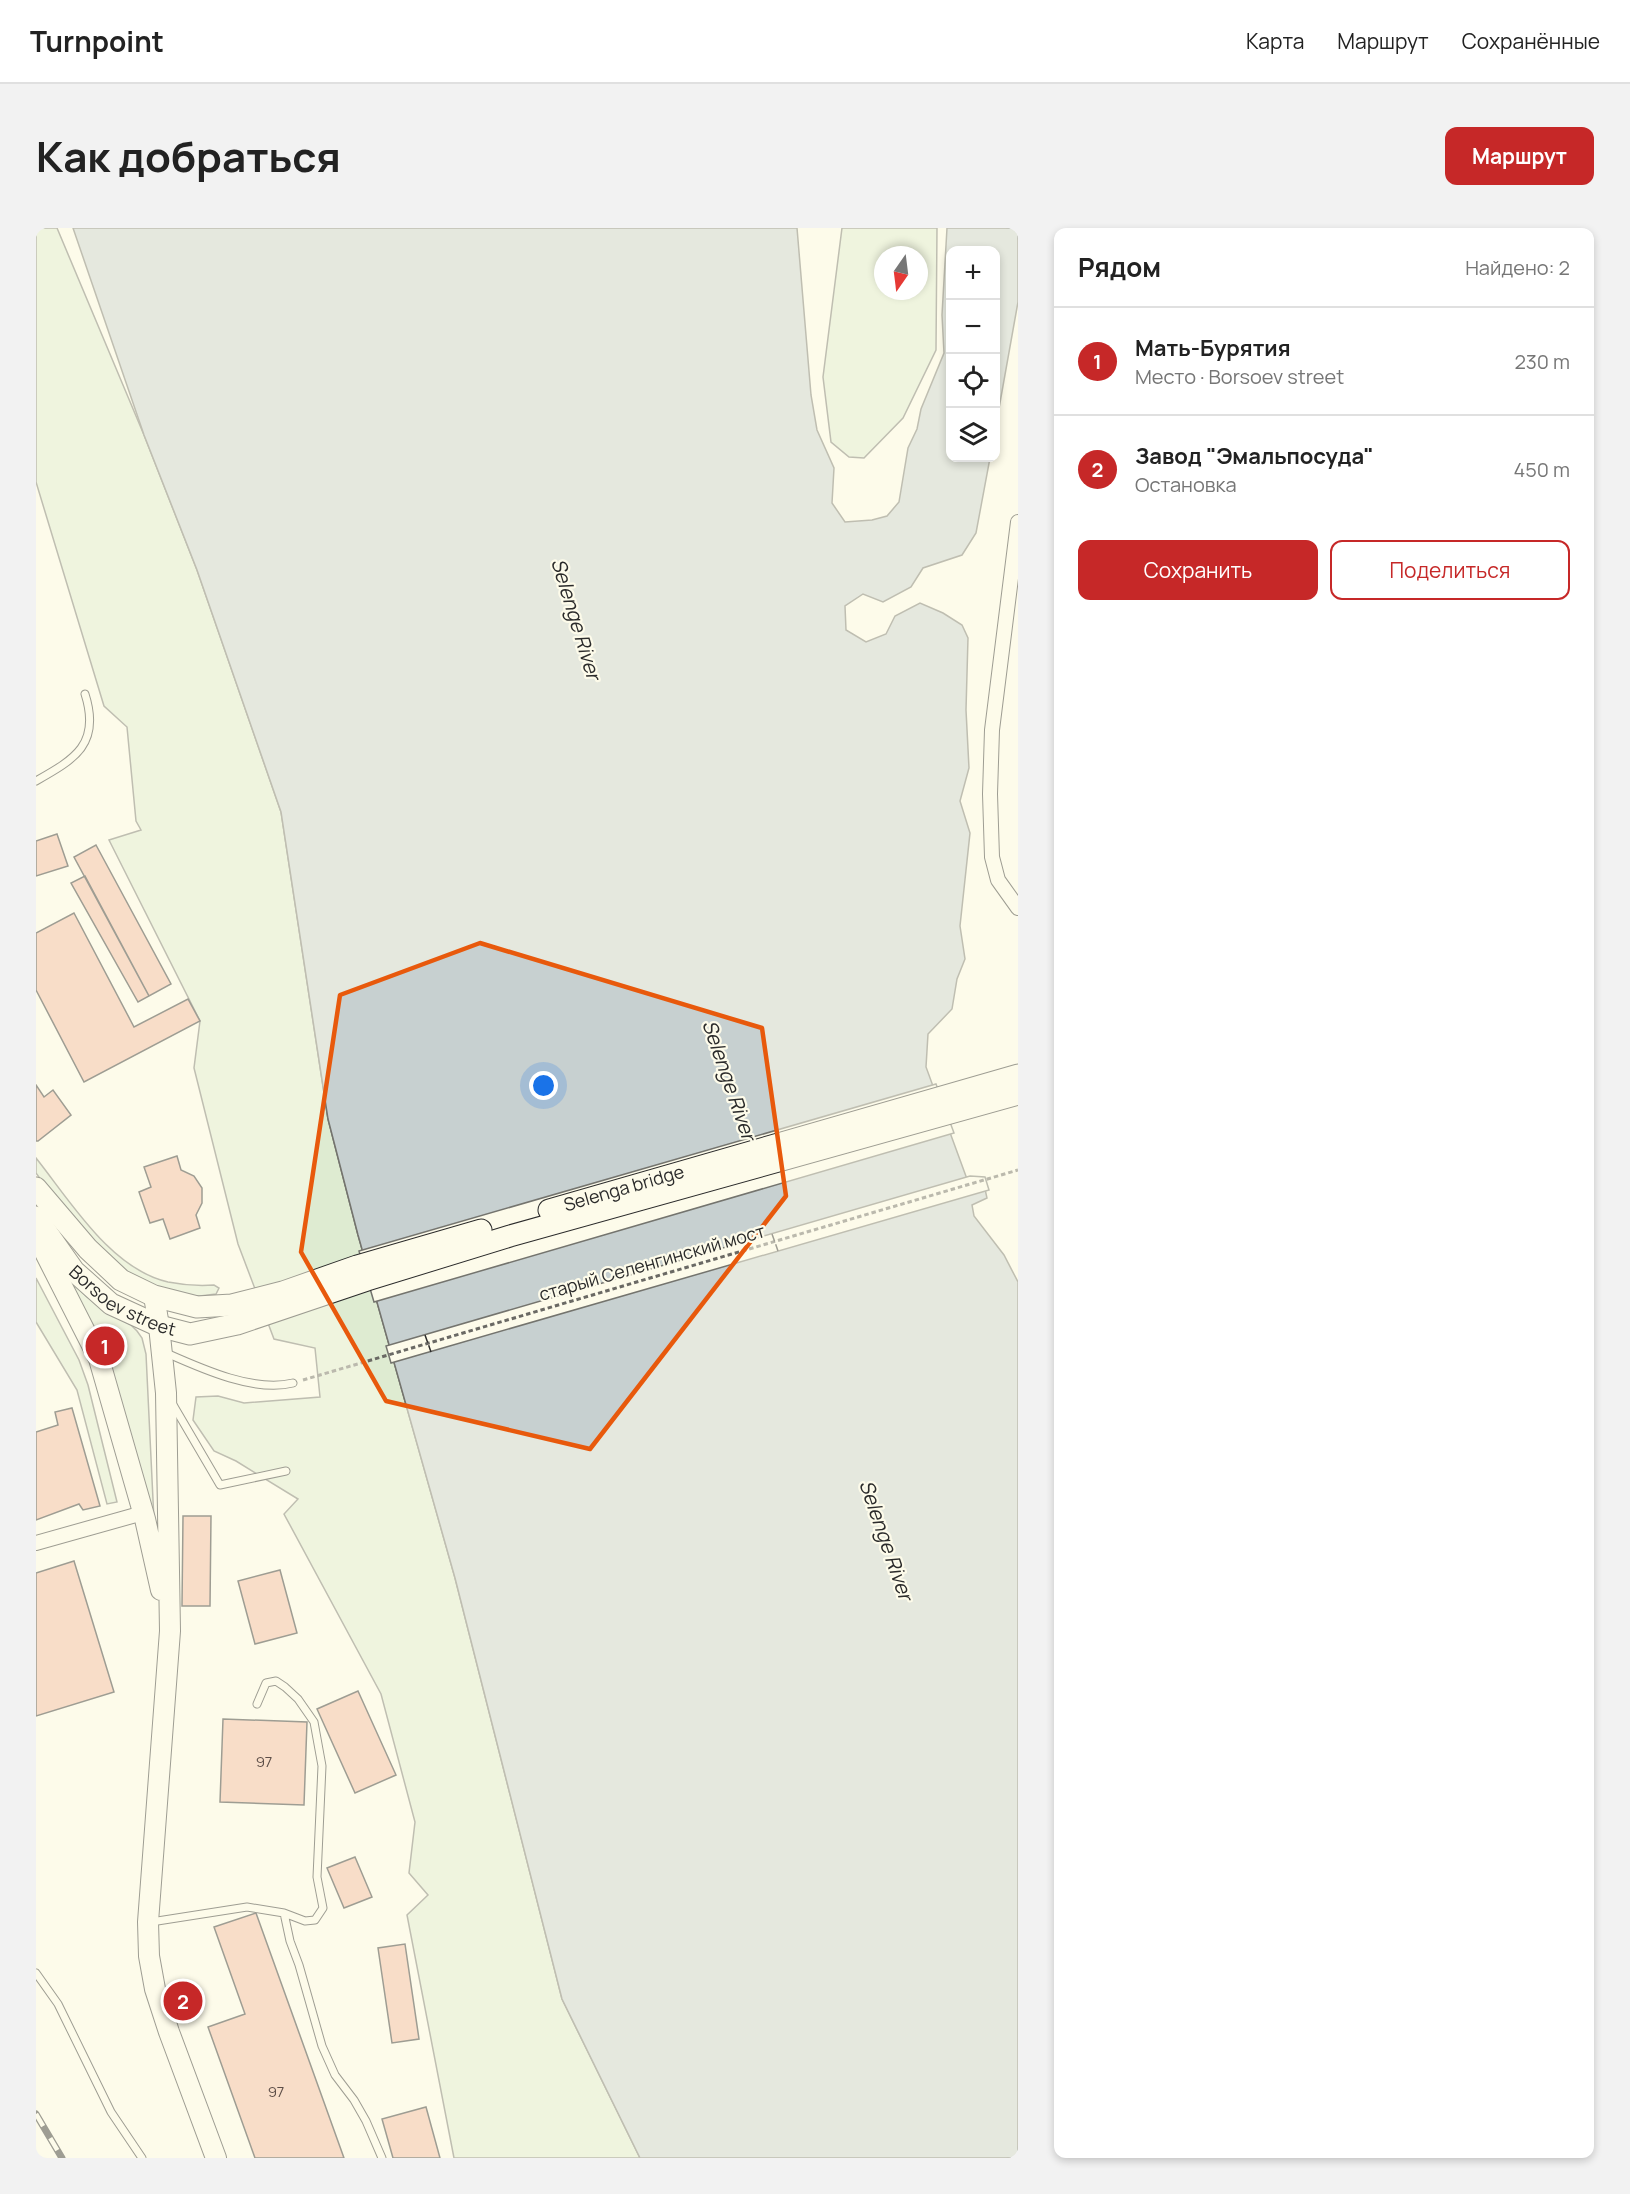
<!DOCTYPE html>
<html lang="ru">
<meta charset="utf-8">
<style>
body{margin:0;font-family:Manrope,sans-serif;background:#f2f2f2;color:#222}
.controls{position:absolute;right:18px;top:18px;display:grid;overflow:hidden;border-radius:12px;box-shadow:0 3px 9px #0003}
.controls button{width:54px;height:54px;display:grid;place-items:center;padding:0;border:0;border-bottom:2px solid #e0e0e0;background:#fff;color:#222;font:30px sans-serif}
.compass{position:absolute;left:838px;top:18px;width:54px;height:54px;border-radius:50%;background:#fff;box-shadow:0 3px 9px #0003;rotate:194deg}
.you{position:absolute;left:508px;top:858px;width:21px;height:21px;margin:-15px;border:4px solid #fff;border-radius:50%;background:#1a73e8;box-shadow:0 0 0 9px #1a73e833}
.badge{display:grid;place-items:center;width:39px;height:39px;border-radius:50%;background:#c62828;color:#fff;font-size:20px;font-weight:700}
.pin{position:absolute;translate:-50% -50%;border:3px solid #fff;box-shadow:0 2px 6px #0006}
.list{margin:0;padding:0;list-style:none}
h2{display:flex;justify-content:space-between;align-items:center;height:78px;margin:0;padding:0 24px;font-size:26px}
h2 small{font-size:20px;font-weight:400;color:#767676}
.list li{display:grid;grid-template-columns:39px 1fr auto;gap:18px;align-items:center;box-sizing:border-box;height:108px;padding:0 24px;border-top:2px solid #e0e0e0}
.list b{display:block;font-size:22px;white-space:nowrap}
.list p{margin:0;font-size:20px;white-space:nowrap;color:#767676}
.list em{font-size:20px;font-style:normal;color:#767676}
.actions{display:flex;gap:12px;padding:18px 24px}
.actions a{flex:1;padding:14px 0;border:2px solid #c62828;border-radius:12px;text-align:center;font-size:21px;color:#c62828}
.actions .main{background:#c62828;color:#fff}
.icon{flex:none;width:33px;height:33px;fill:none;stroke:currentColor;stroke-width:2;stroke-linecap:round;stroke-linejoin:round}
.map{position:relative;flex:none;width:982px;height:1930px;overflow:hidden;border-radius:12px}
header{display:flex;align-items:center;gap:36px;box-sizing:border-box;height:84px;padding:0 30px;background:#fff;border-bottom:2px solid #e0e0e0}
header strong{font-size:28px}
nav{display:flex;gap:33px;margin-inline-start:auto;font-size:21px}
.intro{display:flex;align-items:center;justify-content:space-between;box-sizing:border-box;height:144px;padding:0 36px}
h1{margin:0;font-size:42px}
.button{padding:15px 27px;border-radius:12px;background:#c62828;color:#fff;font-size:21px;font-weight:700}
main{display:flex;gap:36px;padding:0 36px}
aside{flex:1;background:#fff;border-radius:12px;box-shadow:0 3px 9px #0003}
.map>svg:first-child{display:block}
.green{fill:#deebd1;stroke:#74746e;stroke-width:1.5;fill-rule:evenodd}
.water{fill:#c7d0d0;stroke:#74746e;stroke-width:1.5}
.pier{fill:#fdfbea;stroke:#74746e;stroke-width:1.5}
.building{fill:#f2b8a0;stroke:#2b2b2b;stroke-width:1.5}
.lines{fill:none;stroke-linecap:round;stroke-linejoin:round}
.lane-casing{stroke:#2b2b2b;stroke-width:9}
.street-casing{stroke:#2b2b2b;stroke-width:16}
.secondary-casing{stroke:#2b2b2b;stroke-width:22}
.primary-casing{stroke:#2b2b2b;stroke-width:23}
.path{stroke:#6a6964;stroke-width:3;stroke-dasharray:4.5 3;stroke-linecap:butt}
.lane{stroke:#fdfbea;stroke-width:7}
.street{stroke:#fdfbea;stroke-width:14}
.secondary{stroke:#fdfbea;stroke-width:20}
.primary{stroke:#fdfbea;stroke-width:21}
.rail-casing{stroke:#2b2b2b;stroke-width:7}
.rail{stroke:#fdfbea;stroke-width:4.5;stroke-dasharray:14;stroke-linecap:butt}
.fence{stroke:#2b2b2b;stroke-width:1.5;stroke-dasharray:8 3;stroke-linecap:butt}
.marked{fill:none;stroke:#e8590c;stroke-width:4.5;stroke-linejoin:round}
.labels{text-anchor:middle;stroke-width:4.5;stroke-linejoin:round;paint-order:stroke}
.number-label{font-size:15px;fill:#5d4e48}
.street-label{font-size:18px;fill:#2b2b2b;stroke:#fdfbea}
.water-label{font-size:20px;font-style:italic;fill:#2b2b2b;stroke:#fdfbea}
</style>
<header>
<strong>Turnpoint</strong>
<nav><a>Карта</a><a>Маршрут</a><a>Сохранённые</a></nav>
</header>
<div class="intro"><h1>Как добраться</h1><a class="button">Маршрут</a></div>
<main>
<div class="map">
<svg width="982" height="1930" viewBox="0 0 982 1930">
<rect width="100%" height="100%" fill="#fdfbea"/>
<path class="green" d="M0,0H21L108,207L161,342L245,584L292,891L322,1007L419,1350L526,1771L604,1930H418L371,1687L392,1667L373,1645L379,1594L345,1466L248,1286L262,1271L200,1233L178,1223L157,1192L160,1169L182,1168L208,1175L284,1169L279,1120L238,1111L202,1016L158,840L164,793L73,612L105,602L100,593L91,499L68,478L0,254Z
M806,0H901L900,122L867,190L828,230L813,229L795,214L787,149ZM847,27H883V63H847Z
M0,930C35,974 75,1041 132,1054C147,1057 163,1058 178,1057L183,1060L180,1066L164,1068L143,1067L94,1049L47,1011L0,945Z
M31,1048L51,1069L74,1086L95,1097L101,1103L106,1110L110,1126L119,1313L67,1143C103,1122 86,1103 51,1108Z
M0,1050L43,1132L52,1157L81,1274L71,1276L41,1162L0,1094Z"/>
<path class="water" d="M37,0H761L775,167L781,202L798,240L796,275L809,294L836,292L851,288L863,274L872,220L881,201L885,181L908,125L906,87L911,0H982V74L960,197V22H915V230H954L940,305L926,327L887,340L875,359L847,374L827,366L809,378L810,402L830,414L850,406L859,388L884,375L907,385L926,397L932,410L930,482L933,540L924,573L934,605L924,698L929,731L921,751L916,781L892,806L890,839L931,951L947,952L951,970L936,977L938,988L968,1027L982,1054V1930H604L526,1771L419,1350L322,1007L292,891L245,584L161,342L108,207Z"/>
<path class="pier" d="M900,856L918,905L338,1074L323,1023Z
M934,948L949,949L953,962L355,1135L350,1118Z"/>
<path class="building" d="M21,606L32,638L0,648V613Z
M60,617L135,756L113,768L38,629Z
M49,648L113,768L102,774L35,655Z
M38,685L98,799L152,771L164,793L48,854L0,762V705Z
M0,857L8,869L17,862L35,887L2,913H0Z
M141,928L145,942L158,948L166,960V975L160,987L164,1000L134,1011L127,991L114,995L103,964L115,959L108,939Z
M36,1180L64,1278L47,1282L43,1276L0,1292V1204L22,1197L19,1184Z
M147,1288H175L174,1378H146Z
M38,1333L78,1464L0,1488V1345Z
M244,1342L261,1405L219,1416L202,1353Z
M322,1463L360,1547L319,1565L281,1481Z
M187,1491L271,1494L268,1577L184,1574Z
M319,1629L336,1669L308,1680L291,1640Z
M220,1685L308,1930H219L172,1799L209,1786L178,1699Z
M369,1716L383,1811L356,1815L342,1720Z
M390,1879L404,1930H357L346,1891Z"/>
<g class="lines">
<defs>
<path id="lane" d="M0,553C39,531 65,516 49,466
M128,1124C164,1140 218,1165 257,1155
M136,1175L184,1257L250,1243
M248,1685L254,1713L263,1737L286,1818L299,1847L318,1872L330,1893L346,1930
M115,1694L211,1679L248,1685L269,1693L279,1692L287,1680L281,1649L286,1538L278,1494L262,1471L249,1459L240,1453L230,1455L221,1476
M0,1745L22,1776L75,1884L106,1930"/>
<path id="street" d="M982,294L956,502L954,566L956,629L962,652L982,680
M0,1315L107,1285"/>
<path id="secondary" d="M0,1007L63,1131L109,1291L125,1362
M118,1068L123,1098L130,1165L134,1403L112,1694L113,1728L119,1761L133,1804L180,1930"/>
<g id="primary">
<path d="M0,960L52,1021L85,1052L118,1068L161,1079L196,1077L247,1064L321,1038L445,1002"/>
<path id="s1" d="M513,982L982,847"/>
<path id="s2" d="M0,989L38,1043L75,1076L123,1098L154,1106L201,1096L331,1052L474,1008L982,866"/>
</g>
</defs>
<use href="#lane" class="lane-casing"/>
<use href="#street" class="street-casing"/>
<use href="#secondary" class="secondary-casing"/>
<use href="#primary" class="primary-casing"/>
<path class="path" d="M267,1152L982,942"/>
<use href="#lane" class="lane"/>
<use href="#street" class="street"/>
<use href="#secondary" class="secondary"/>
<use href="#primary" class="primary"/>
<defs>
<path id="rail" d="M0,1886L26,1930"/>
</defs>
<use href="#rail" class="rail-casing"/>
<use href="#rail" class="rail"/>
<path class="fence" d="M736,1006L742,1023
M389,1107L395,1124"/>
</g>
<path d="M0 0H982V1930H0ZM444,715L726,800L750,968L554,1221L350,1173L265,1024L304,767Z" fill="#fdfbea" fill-opacity=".55" fill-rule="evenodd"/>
<path class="marked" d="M444,715L726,800L750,968L554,1221L350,1173L265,1024L304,767Z"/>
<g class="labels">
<g class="number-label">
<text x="228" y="1539">97</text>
<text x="240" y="1869">97</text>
</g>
<g class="street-label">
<text dy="6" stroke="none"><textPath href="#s1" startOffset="78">Selenga bridge</textPath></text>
<text transform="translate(616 1035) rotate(-16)" y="6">старый Селенгинский мост</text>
<text dy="6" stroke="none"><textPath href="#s2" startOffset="124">Borsoev street</textPath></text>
</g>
<g class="water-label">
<text transform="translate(540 391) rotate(73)" y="7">Selenge River</text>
<text transform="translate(693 852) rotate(71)" y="7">Selenge River</text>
<text transform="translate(850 1312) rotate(71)" y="7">Selenge River</text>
</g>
</g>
</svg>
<div class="controls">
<button>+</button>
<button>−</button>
<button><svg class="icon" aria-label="locate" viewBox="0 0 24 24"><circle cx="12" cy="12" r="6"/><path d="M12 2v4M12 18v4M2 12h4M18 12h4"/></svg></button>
<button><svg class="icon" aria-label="layers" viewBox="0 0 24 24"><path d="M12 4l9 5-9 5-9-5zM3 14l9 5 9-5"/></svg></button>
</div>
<svg class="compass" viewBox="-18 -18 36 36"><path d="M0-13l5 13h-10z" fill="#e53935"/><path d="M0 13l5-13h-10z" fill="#767676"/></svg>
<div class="you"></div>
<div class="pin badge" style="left:69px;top:1118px">1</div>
<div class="pin badge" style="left:147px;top:1773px">2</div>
</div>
<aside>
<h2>Рядом<small>Найдено: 2</small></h2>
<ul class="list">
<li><span class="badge">1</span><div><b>Мать-Бурятия</b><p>Место · Borsoev street</p></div><em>230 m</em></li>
<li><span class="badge">2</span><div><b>Завод &quot;Эмальпосуда&quot;</b><p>Остановка</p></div><em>450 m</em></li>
</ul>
<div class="actions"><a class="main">Сохранить</a><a>Поделиться</a></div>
</aside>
</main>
